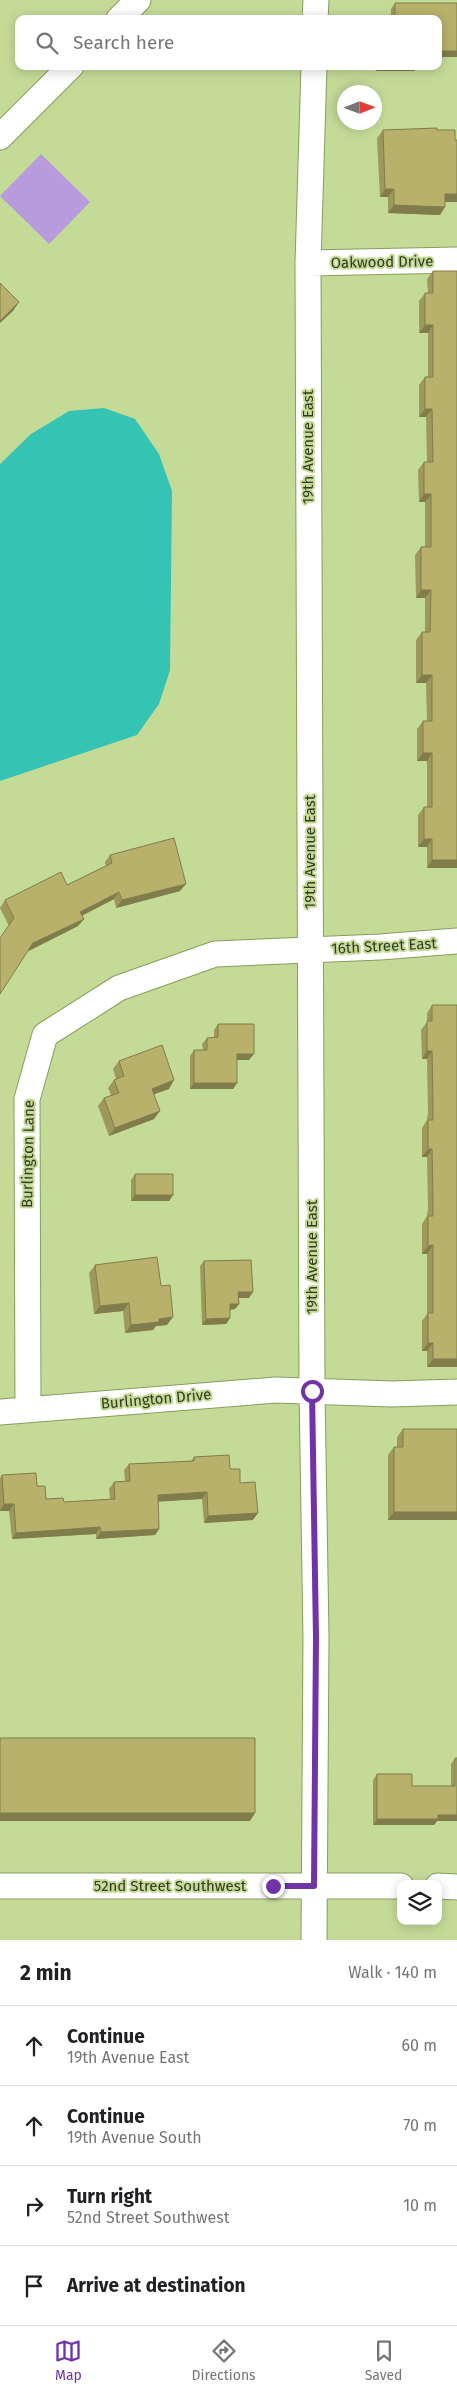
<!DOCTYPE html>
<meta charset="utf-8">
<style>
body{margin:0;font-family:"Fira Sans",sans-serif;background:#f6f6f6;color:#202124}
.controls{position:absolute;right:15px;bottom:15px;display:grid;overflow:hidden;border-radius:10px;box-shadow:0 2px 12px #0003}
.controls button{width:45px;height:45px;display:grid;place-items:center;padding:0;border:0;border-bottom:1px solid #e0e0e0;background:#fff;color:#202124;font:25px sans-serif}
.compass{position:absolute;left:337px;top:85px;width:45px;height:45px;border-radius:50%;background:#fff;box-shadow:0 2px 12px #0003;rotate:89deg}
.stop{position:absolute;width:15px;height:15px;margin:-11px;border:4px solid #7033a8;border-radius:50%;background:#fff}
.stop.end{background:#7033a8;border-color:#fff;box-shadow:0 1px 5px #0008}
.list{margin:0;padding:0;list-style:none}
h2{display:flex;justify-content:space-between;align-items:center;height:65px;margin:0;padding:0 20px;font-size:21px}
h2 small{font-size:16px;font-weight:400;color:#757577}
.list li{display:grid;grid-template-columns:32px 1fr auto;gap:15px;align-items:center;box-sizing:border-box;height:80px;padding:0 20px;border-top:1px solid #e0e0e0}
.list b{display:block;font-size:19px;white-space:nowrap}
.list p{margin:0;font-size:16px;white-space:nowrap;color:#757577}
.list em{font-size:16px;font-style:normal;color:#757577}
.icon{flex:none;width:28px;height:28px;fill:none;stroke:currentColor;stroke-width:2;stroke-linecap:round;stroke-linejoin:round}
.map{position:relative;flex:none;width:457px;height:1940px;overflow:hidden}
.search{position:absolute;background:#fff;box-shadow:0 2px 12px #0003;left:15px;right:15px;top:15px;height:55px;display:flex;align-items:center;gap:12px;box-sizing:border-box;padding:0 18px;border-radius:10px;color:#757577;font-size:19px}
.sheet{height:385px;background:#fff}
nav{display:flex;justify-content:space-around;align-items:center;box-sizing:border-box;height:70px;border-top:1px solid #e0e0e0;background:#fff;font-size:14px;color:#757577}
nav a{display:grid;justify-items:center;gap:2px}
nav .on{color:#7033a8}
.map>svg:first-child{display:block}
.green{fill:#b79bdd}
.water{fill:#35c3b3}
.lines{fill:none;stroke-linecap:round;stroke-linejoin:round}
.minor-casing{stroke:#889d5d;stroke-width:27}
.minor{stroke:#fff;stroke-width:25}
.wall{fill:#9e985c}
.shaded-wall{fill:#817c4b}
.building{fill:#b8b16b;stroke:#817c4b}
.route{stroke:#7033a8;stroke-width:6}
.labels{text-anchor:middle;stroke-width:4;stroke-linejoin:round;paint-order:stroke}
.street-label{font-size:15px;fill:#323b20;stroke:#c4db98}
</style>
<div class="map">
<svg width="457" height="1940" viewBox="0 0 457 1940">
<rect width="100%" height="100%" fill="#c4db98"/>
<path class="green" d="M41,154L90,202L49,244L0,196Z"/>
<path class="water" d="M104,408L135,419L159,454L172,491L170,670L159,704L137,735L0,781V464L31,434L69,411Z"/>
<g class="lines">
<defs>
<path id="minor" d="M119,19L138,0
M315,19L316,0
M314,66L308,263L312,1391L316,1637L314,1940
M0,137L71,66
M308,263L457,260
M28,1409L27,1099L45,1035L119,988L215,954L380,947L457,941
M0,1412L276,1390L392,1394L457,1392
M0,1886H401
M438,1886L457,1887"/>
</defs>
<use href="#minor" class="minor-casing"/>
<use href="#minor" class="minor"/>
</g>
<path class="wall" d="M395,3H457V57H438V19H391V9Z
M383,130H437L455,140H457V202H445L440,215L388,213V197H380L377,138Z
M433,271L457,868H427V847H418V815L424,807H427V761H417V729L423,721H427L426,683H416V640L422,632H425V598H416L415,555L421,547H425V502H419L418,470L424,462H427L426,417H419V385L425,377H428V333H419V301L425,293H428L427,279Z
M110,855L180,891L116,908L114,899L82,916L84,919L78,926L29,951L9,926L0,908L5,900L67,885L106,866L105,862Z
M432,1005L457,1367H427V1351H422V1321L427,1314V1254H422V1224L427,1216L428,1208L427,1157H422V1128L427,1120L428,1112L427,1059H422L421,1030L427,1022V1013Z
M218,1024L249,1060H237V1083L233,1089H190V1056L194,1050H203L202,1044L207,1038L214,1037V1030Z
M119,1061L169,1089L154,1094V1119L109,1136L98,1106L104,1098L111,1095L108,1088L114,1080L116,1079L113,1069Z
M135,1174L173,1195L169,1201H131V1180Z
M204,1261L249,1298H239V1304L235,1309L230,1310V1318L226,1324L202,1325L200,1266Z
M95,1265L161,1286L167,1325L156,1326L153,1330L125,1333L123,1311L94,1314L89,1273Z
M403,1429H457V1520H388V1455L394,1447H397V1437Z
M194,1457L230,1469L240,1483L253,1520L204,1523L202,1499L158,1501L159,1529L155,1535L96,1539V1534L12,1539L9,1511H0V1478L2,1475L37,1486L46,1499L64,1502L110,1499L109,1489L114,1482L125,1481L124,1470L129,1464L191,1461Z
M455,1758H457V1821H437L434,1825H373V1780L377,1774L412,1786H451V1764Z"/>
<path class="shaded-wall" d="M438,51H457V57H438Z
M379,66H418L414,71H376Z
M385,189H394L388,197H380Z
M445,194H457V202H439Z
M394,205L445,207L440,215L388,213Z
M19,302L13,311L0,323V321Z
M425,325H433L428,333H419Z
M425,409H432L426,417H419Z
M424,494H431L425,502H419Z
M421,590H431L425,598H416Z
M422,675H432L426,683H416Z
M423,753H432L427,761H417Z
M424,839H432L427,847H418Z
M432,860H457V868H427Z
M186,884L180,891L116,908L122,900Z
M119,892L114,899L75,919L80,912Z
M84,919L78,926L28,951L33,943Z
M427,1051H432L427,1059H422Z
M237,1054H254L249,1060H233Z
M174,1080L169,1089L146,1097L152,1089Z
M194,1083H237L233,1089H190Z
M160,1111L154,1119L109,1136L115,1128Z
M428,1149H432L427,1157H422Z
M135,1195H173L169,1201H131Z
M433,1245L427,1254H422L428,1246Z
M238,1292H253L249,1298H234Z
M129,1303L123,1311L94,1314L100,1306Z
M230,1304H239L235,1309L226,1310Z
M173,1317L167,1325L156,1326L153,1330L125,1333L131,1325L159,1319Z
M230,1318L226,1324L202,1325L206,1319Z
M428,1343H433L427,1351H422Z
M433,1359H457V1367H427Z
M207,1492L202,1499L153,1502L158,1495Z
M4,1504H14L9,1511H0Z
M394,1512H457V1520H388Z
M258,1513L253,1520L204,1523L208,1516Z
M100,1527L96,1534L12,1539L16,1533Z
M159,1529L155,1535L96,1539L101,1532Z
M0,1813H255L250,1821H0Z
M438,1815H457V1821H437L434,1825H373L377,1819Z"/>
<path class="building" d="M395,3H457V51H438V19H395Z
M437,128V130H455V140H457V194H445V207L394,205V189H385L383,130Z
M433,271H457V860H432V839H424V807H432V753H423V721H432V675H422V632H430L431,590H421V547H431V494H424V462H433L432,409H425V377H433V325H425V293H433Z
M0,283L19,302L0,321Z
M174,838L186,884L122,900L119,892L80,912L84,919L33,943L0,994V938L14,918L5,900L61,872L67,885L112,863L110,855Z
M432,1005H457V1359H433V1343H428V1313H433V1245L428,1246V1216H433V1200L432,1149H428V1120H433V1104L432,1051H427V1021H432Z
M218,1024H254V1054H237V1083H194V1050H207V1038L218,1037Z
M162,1045L174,1080L152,1089L160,1111L115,1128L104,1098L119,1093L114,1080L124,1076L119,1061Z
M135,1174H173V1195H135Z
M157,1257L161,1286L170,1285L173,1317L159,1319V1322L131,1325L129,1303L100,1306L95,1265Z
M251,1260L253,1292H238L239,1304H230V1318L206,1319L204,1261Z
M403,1429H457V1512H394V1447H403Z
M229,1455L230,1469H240V1483L255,1482L258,1513L208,1516L207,1492L158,1495L159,1529L101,1532L100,1527L16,1533L14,1504H4L2,1475L36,1473L37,1486H45L46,1499L63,1498L64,1502L115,1499L114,1482L130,1481L129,1464L194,1461V1457Z
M0,1738H255V1813H0Z
M455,1758H457V1815H438V1819H377V1774H412V1786H455Z"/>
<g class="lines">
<path class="route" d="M273,1886H314L316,1637L312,1391"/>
</g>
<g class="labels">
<g class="street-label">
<text transform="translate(382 262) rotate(-1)" y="5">Oakwood Drive</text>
<text transform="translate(308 447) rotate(-90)" y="5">19th Avenue East</text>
<text transform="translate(310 852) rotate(-90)" y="5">19th Avenue East</text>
<text transform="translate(384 946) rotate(-3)" y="5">16th Street East</text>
<text transform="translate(28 1154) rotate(-89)" y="5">Burlington Lane</text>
<text transform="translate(312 1257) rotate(-90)" y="5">19th Avenue East</text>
<text transform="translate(156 1399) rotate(-5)" y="5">Burlington Drive</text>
<text x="170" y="1891">52nd Street Southwest</text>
</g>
</g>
</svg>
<div class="controls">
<button><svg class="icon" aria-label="layers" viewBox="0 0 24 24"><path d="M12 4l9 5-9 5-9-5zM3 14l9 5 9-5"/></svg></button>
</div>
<svg class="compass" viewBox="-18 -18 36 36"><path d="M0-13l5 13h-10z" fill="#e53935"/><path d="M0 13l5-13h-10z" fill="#757577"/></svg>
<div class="stop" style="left:312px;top:1391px"></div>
<div class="stop end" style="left:273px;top:1886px"></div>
<div class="search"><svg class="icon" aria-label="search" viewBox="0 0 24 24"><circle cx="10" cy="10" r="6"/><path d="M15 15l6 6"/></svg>Search here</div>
</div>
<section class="sheet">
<h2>2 min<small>Walk · 140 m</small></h2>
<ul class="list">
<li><svg class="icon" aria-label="ahead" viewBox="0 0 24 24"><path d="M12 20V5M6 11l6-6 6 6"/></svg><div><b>Continue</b><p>19th Avenue East</p></div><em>60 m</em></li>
<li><svg class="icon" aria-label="ahead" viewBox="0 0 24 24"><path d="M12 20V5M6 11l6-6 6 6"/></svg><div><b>Continue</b><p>19th Avenue South</p></div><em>70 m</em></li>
<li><svg class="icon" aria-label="right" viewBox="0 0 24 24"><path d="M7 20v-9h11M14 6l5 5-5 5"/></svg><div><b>Turn right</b><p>52nd Street Southwest</p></div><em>10 m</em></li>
<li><svg class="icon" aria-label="arrive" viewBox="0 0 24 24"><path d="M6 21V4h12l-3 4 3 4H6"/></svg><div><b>Arrive at destination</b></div></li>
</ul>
</section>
<nav>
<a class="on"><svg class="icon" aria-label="map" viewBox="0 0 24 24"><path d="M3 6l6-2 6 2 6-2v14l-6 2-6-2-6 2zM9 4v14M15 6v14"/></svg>Map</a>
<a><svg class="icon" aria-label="directions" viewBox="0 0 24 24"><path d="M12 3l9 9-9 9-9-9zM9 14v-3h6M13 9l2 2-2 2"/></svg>Directions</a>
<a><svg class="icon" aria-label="saved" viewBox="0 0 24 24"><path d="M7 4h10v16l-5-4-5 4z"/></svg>Saved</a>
</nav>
